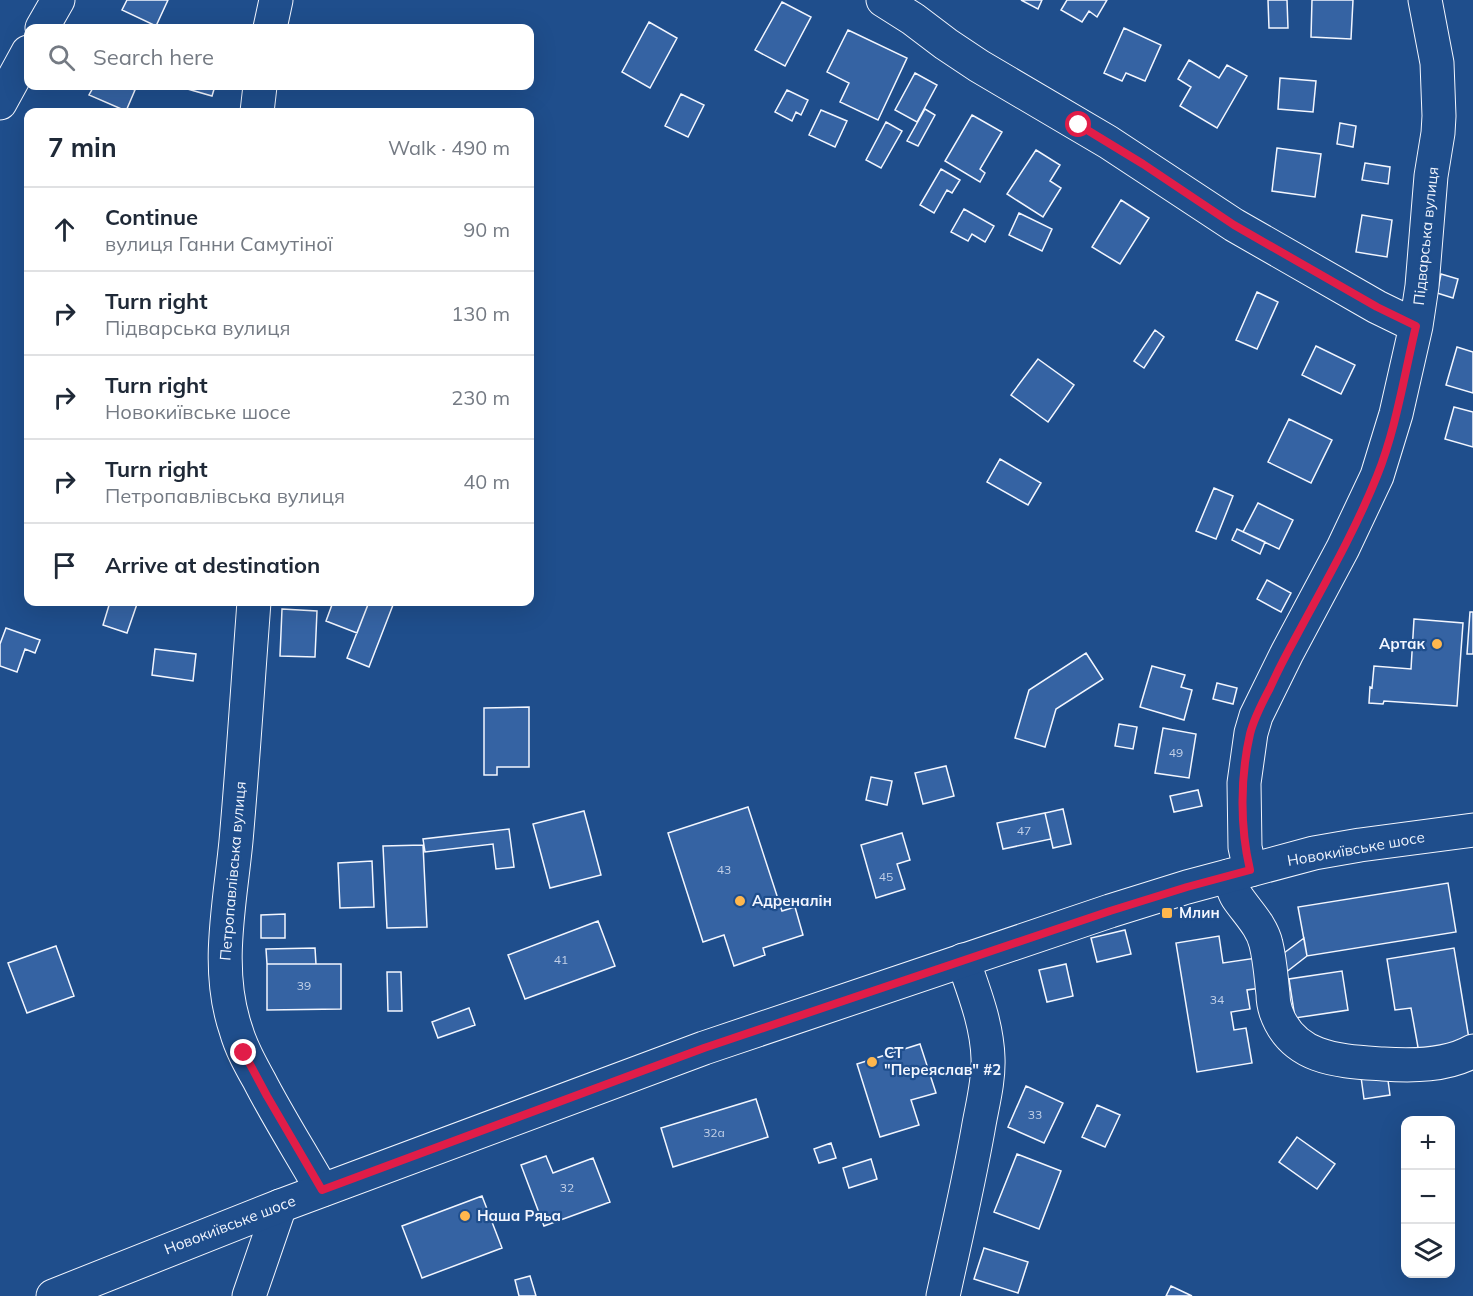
<!DOCTYPE html>
<meta charset="utf-8">
<style>
body{margin:0;font-family:Mulish,sans-serif;background:#f2f2f3;color:#1f2937}
.controls{position:absolute;right:18px;bottom:18px;display:grid;overflow:hidden;border-radius:12px;box-shadow:0 6px 24px #0002}
.controls button{width:54px;height:54px;display:grid;place-items:center;padding:0;border:0;border-bottom:2px solid #e0e1e3;background:#fff;color:#1f2937;font:30px sans-serif}
.stop{position:absolute;width:18px;height:18px;margin:-14px;border:4px solid #e11d48;border-radius:50%;background:#fff}
.stop.end{background:#e11d48;border-color:#fff;box-shadow:0 2px 6px #0008}
.list{margin:0;padding:0;list-style:none}
h2{display:flex;justify-content:space-between;align-items:center;height:78px;margin:0;padding:0 24px;font-size:26px}
h2 small{font-size:20px;font-weight:400;color:#747a83}
.list li{display:grid;grid-template-columns:39px 1fr auto;gap:18px;align-items:center;box-sizing:border-box;height:84px;padding:0 24px;border-top:2px solid #e0e1e3}
.list b{display:block;font-size:22px;white-space:nowrap}
.list p{margin:0;font-size:20px;white-space:nowrap;color:#747a83}
.list em{font-size:20px;font-style:normal;color:#747a83}
.icon{flex:none;width:33px;height:33px;fill:none;stroke:currentColor;stroke-width:2;stroke-linecap:round;stroke-linejoin:round}
.map{position:relative;flex:none;width:1473px;height:1296px;overflow:hidden}
.search{position:absolute;background:#fff;box-shadow:0 6px 24px #0002;left:24px;top:24px;width:510px;height:66px;display:flex;align-items:center;gap:15px;box-sizing:border-box;padding:0 21px;border-radius:12px;color:#747a83;font-size:22px}
.panel{position:absolute;background:#fff;box-shadow:0 6px 24px #0002;left:24px;top:108px;width:510px;height:498px;border-radius:12px}
.map>svg:first-child{display:block}
.building{fill:#3563a3;stroke:#f2f6ff;stroke-width:1.5}
.lines{fill:none;stroke-linecap:round;stroke-linejoin:round}
.minor-casing{stroke:#f2f6ff;stroke-width:35}
.major-casing{stroke:#f2f6ff;stroke-width:35}
.minor{stroke:#1f4e8c;stroke-width:33}
.major{stroke:#1f4e8c;stroke-width:33}
.route{stroke:#e11d48;stroke-width:8}
.poi-dot{fill:#ffb74d;stroke:#1f4e8c;stroke-width:2}
.labels{text-anchor:middle;stroke-width:4.5;stroke-linejoin:round;paint-order:stroke}
.number-label{font-size:12px;fill:#c3d1e8}
.street-label{font-size:15px;fill:#f2f6ff;stroke:#1f4e8c}
.poi-label{font-size:15px;font-weight:bold;fill:#f2f6ff;stroke:#1f4e8c;text-anchor:start}
</style>
<div class="map">
<svg width="1473" height="1296" viewBox="0 0 1473 1296">
<rect width="100%" height="100%" fill="#1f4e8c"/>
<path class="building" d="M127,0H168L156,26L122,10Z
M1021,0H1042L1038,9Z
M1067,0H1107L1097,17L1089,11L1082,22L1061,10Z
M1268,0H1287L1288,28H1269Z
M1312,0H1353L1351,39L1311,37Z
M782,2L811,17L785,66L755,50Z
M649,22L677,38L650,88L622,72Z
M1124,28L1161,45L1145,81L1126,73L1122,81L1104,73Z
M848,30L907,58L878,120L840,102L849,83L827,72Z
M1189,60L1219,78L1227,65L1247,76L1217,128L1180,106L1191,87L1178,79Z
M915,73L937,85L917,122L895,110Z
M1280,78L1316,81L1313,112L1278,109Z
M94,86H125L135,90L126,111L89,95Z
M185,86H215L212,96L184,88Z
M787,90L808,100L801,115L796,112L792,121L775,112Z
M681,94L704,105L688,137L665,126Z
M925,109L935,115L918,146L907,141Z
M821,110L847,121L835,147L809,135Z
M972,115L1002,132L980,169L985,173L980,182L945,161Z
M886,122L902,131L881,168L866,160Z
M1340,123L1356,126L1353,147L1337,144Z
M1277,148L1321,154L1315,197L1272,191Z
M1036,150L1060,165L1050,181L1061,188L1043,217L1007,194Z
M1365,163L1390,167L1388,184L1362,180Z
M941,169L960,180L952,193L947,190L934,213L920,205Z
M1121,200L1149,218L1120,264L1092,247Z
M964,209L994,226L985,242L972,234L968,241L951,232Z
M1019,213L1052,229L1042,251L1009,235Z
M1362,215L1392,220L1387,257L1356,252Z
M1441,274L1458,279L1453,298L1437,293Z
M1257,292L1278,302L1257,349L1236,340Z
M1155,330L1164,337L1144,368L1134,361Z
M1316,346L1355,365L1341,394L1302,375Z
M1457,347L1473,352V393L1446,385Z
M1038,359L1074,385L1048,422L1011,395Z
M1454,407L1473,412V447L1445,439Z
M1289,419L1332,440L1311,483L1268,462Z
M1000,459L1041,483L1028,505L987,482Z
M1214,488L1233,496L1216,539L1196,531Z
M1258,503L1293,520L1279,549L1243,532Z
M1237,529L1265,542L1260,554L1232,540Z
M1267,580L1291,593L1281,612L1257,599Z
M110,602H130L137,604L127,633L103,625Z
M333,602H369L357,633L326,621Z
M369,602H385L393,605L369,667L347,658Z
M282,609L317,611L315,657L280,656Z
M1470,612H1473V654H1467Z
M1414,619L1463,623L1457,706L1384,701L1383,704L1369,703L1370,687L1372,688L1374,666L1411,669Z
M6,628L40,640L35,653L25,649L17,672L0,666V644Z
M155,649L196,654L193,681L152,675Z
M1086,653L1103,679L1056,709L1045,747L1015,738L1029,690Z
M1152,666L1185,675L1181,687L1192,690L1184,720L1140,707Z
M1217,683L1237,688L1233,704L1213,699Z
M529,707V767H497V775H484V708Z
M1119,724L1137,727L1133,749L1115,746Z
M1163,728L1196,734L1189,778L1155,773Z
M946,766L954,796L923,804L915,773Z
M871,777L892,781L887,805L866,800Z
M1198,790L1202,806L1174,812L1170,796Z
M748,807L782,911L795,907L803,935L763,948L765,955L734,966L724,935L703,942L668,833Z
M1063,809L1071,844L1053,848L1045,813Z
M584,811L601,875L550,888L533,824Z
M1045,813L1051,839L1003,849L997,823Z
M509,829L514,867L496,869L493,844L425,852L423,839Z
M902,833L910,860L897,864L905,889L876,898L861,845Z
M423,845L427,927L387,928L383,846Z
M372,861L374,907L340,908L338,863Z
M1448,883L1456,932L1307,956L1298,907Z
M285,914V938H261V915Z
M598,921L615,966L525,999L508,955Z
M1125,930L1131,954L1097,962L1091,938Z
M1219,936L1223,963L1263,957L1268,987L1247,990L1250,1009L1231,1012L1234,1030L1246,1028L1252,1063L1197,1072L1176,943Z
M1304,938L1307,956L1276,980L1272,962Z
M56,946L74,996L27,1013L8,963Z
M315,948L316,964H267L266,949Z
M1454,948L1470,1045L1419,1053L1411,1008L1395,1010L1387,959Z
M267,964H341V1009L267,1010Z
M1066,964L1073,996L1047,1002L1039,970Z
M1342,971L1348,1010L1295,1018L1289,979Z
M387,972H401L402,1011H388Z
M469,1008L475,1025L438,1038L432,1022Z
M920,1044L936,1093L911,1100L919,1125L880,1137L857,1064Z
M1387,1073L1390,1095L1364,1099L1361,1077Z
M1026,1086L1063,1103L1044,1143L1008,1127Z
M756,1099L768,1137L673,1167L661,1128Z
M1097,1105L1120,1115L1105,1147L1082,1137Z
M1297,1137L1335,1164L1317,1189L1279,1162Z
M831,1143L836,1158L819,1163L814,1149Z
M1017,1154L1061,1171L1039,1229L994,1212Z
M546,1156L553,1173L593,1158L610,1202L544,1226L521,1165Z
M871,1159L877,1179L849,1188L843,1168Z
M482,1196L502,1248L422,1278L402,1226Z
M984,1248L1028,1262L1018,1293L974,1279Z
M530,1276L536,1296H519L515,1280Z
M1171,1286L1192,1296H1166Z"/>
<g class="lines">
<defs>
<path id="minor" d="M883,0L913,19L946,44L979,66L1108,142L1234,225L1377,307L1416,326
M42,28L58,0
M270,28L276,0
M0,103L28,52
M257,112L260,86
M254,602C248,681 243,762 236,841C230,904 215,969 236,1030C241,1048 250,1064 259,1080C278,1117 301,1153 322,1190
M1250,870L1245,847L1244,783L1251,733L1256,716L1287,653L1343,548L1377,476L1396,414L1416,326L1422,286L1431,176L1438,133L1439,116L1437,63L1425,0
M1229,876C1232,883 1233,891 1237,897C1247,912 1262,926 1266,944C1270,960 1271,977 1273,994C1273,1000 1274,1006 1276,1012C1293,1060 1340,1061 1383,1064C1412,1066 1447,1066 1473,1051
M249,1296L280,1206
M943,1296C955,1241 968,1186 978,1130C982,1106 989,1082 988,1058C987,1024 974,992 963,960"/>
<path id="major" d="M53,1296L280,1206L704,1048L1110,911L1187,887L1314,853L1360,845L1473,830"/>
</defs>
<use href="#minor" class="minor-casing"/>
<use href="#major" class="major-casing"/>
<use href="#minor" class="minor"/>
<use href="#major" class="major"/>
</g>
<g class="lines">
<path class="route" d="M244,1053L267,1096L322,1190L704,1048L1110,911L1187,887L1250,870C1240,827 1240,778 1250,734C1254,718 1262,703 1270,688C1278,670 1287,653 1297,635C1325,583 1355,531 1377,476C1396,429 1404,376 1416,326L1377,307L1234,225L1143,164L1079,125"/>
</g>
<g class="poi-dot">
<circle cx="1437" cy="644" r="6"/>
<circle cx="740" cy="901" r="6"/>
<rect x="1161" y="907" width="12" height="12" rx="3"/>
<circle cx="872" cy="1062" r="6"/>
<circle cx="465" cy="1216" r="6"/>
</g>
<g class="labels">
<g class="number-label">
<text x="1176" y="757">49</text>
<text x="1024" y="835">47</text>
<text x="724" y="874">43</text>
<text x="886" y="881">45</text>
<text x="561" y="964">41</text>
<text x="304" y="990">39</text>
<text x="1217" y="1004">34</text>
<text x="1035" y="1119">33</text>
<text x="714" y="1137">32а</text>
<text x="567" y="1192">32</text>
</g>
<g class="street-label">
<text transform="translate(1426 236) rotate(-84)" y="5">Підварська вулиця</text>
<text transform="translate(1356 849) rotate(-10)" y="5">Новокиївське шосе</text>
<text transform="translate(233 871) rotate(-85)" y="5">Петропавлівська вулиця</text>
<text transform="translate(230 1225) rotate(-21)" y="5">Новокиївське шосе</text>
</g>
<g class="poi-label">
<text x="1425" y="649" text-anchor="end">Артак</text>
<text x="752" y="906">Адреналін</text>
<text x="1179" y="918">Млин</text>
<text x="884" y="1058">СТ<tspan x="884" dy="17">"Переяслав" #2</tspan></text>
<text x="477" y="1221">Наша Ряьа</text>
</g>
</g>
</svg>
<div class="controls">
<button>+</button>
<button>−</button>
<button><svg class="icon" aria-label="layers" viewBox="0 0 24 24"><path d="M12 4l9 5-9 5-9-5zM3 14l9 5 9-5"/></svg></button>
</div>
<div class="stop" style="left:1079px;top:125px"></div>
<div class="stop end" style="left:244px;top:1053px"></div>
<div class="search"><svg class="icon" aria-label="search" viewBox="0 0 24 24"><circle cx="10" cy="10" r="6"/><path d="M15 15l6 6"/></svg>Search here</div>
<section class="panel">
<h2>7 min<small>Walk · 490 m</small></h2>
<ul class="list">
<li><svg class="icon" aria-label="ahead" viewBox="0 0 24 24"><path d="M12 20V5M6 11l6-6 6 6"/></svg><div><b>Continue</b><p>вулиця Ганни Самутіної</p></div><em>90 m</em></li>
<li><svg class="icon" aria-label="right" viewBox="0 0 24 24"><path d="M7 20v-9h11M14 6l5 5-5 5"/></svg><div><b>Turn right</b><p>Підварська вулиця</p></div><em>130 m</em></li>
<li><svg class="icon" aria-label="right" viewBox="0 0 24 24"><path d="M7 20v-9h11M14 6l5 5-5 5"/></svg><div><b>Turn right</b><p>Новокиївське шосе</p></div><em>230 m</em></li>
<li><svg class="icon" aria-label="right" viewBox="0 0 24 24"><path d="M7 20v-9h11M14 6l5 5-5 5"/></svg><div><b>Turn right</b><p>Петропавлівська вулиця</p></div><em>40 m</em></li>
<li><svg class="icon" aria-label="arrive" viewBox="0 0 24 24"><path d="M6 21V4h12l-3 4 3 4H6"/></svg><div><b>Arrive at destination</b></div></li>
</ul>
</section>
</div>
